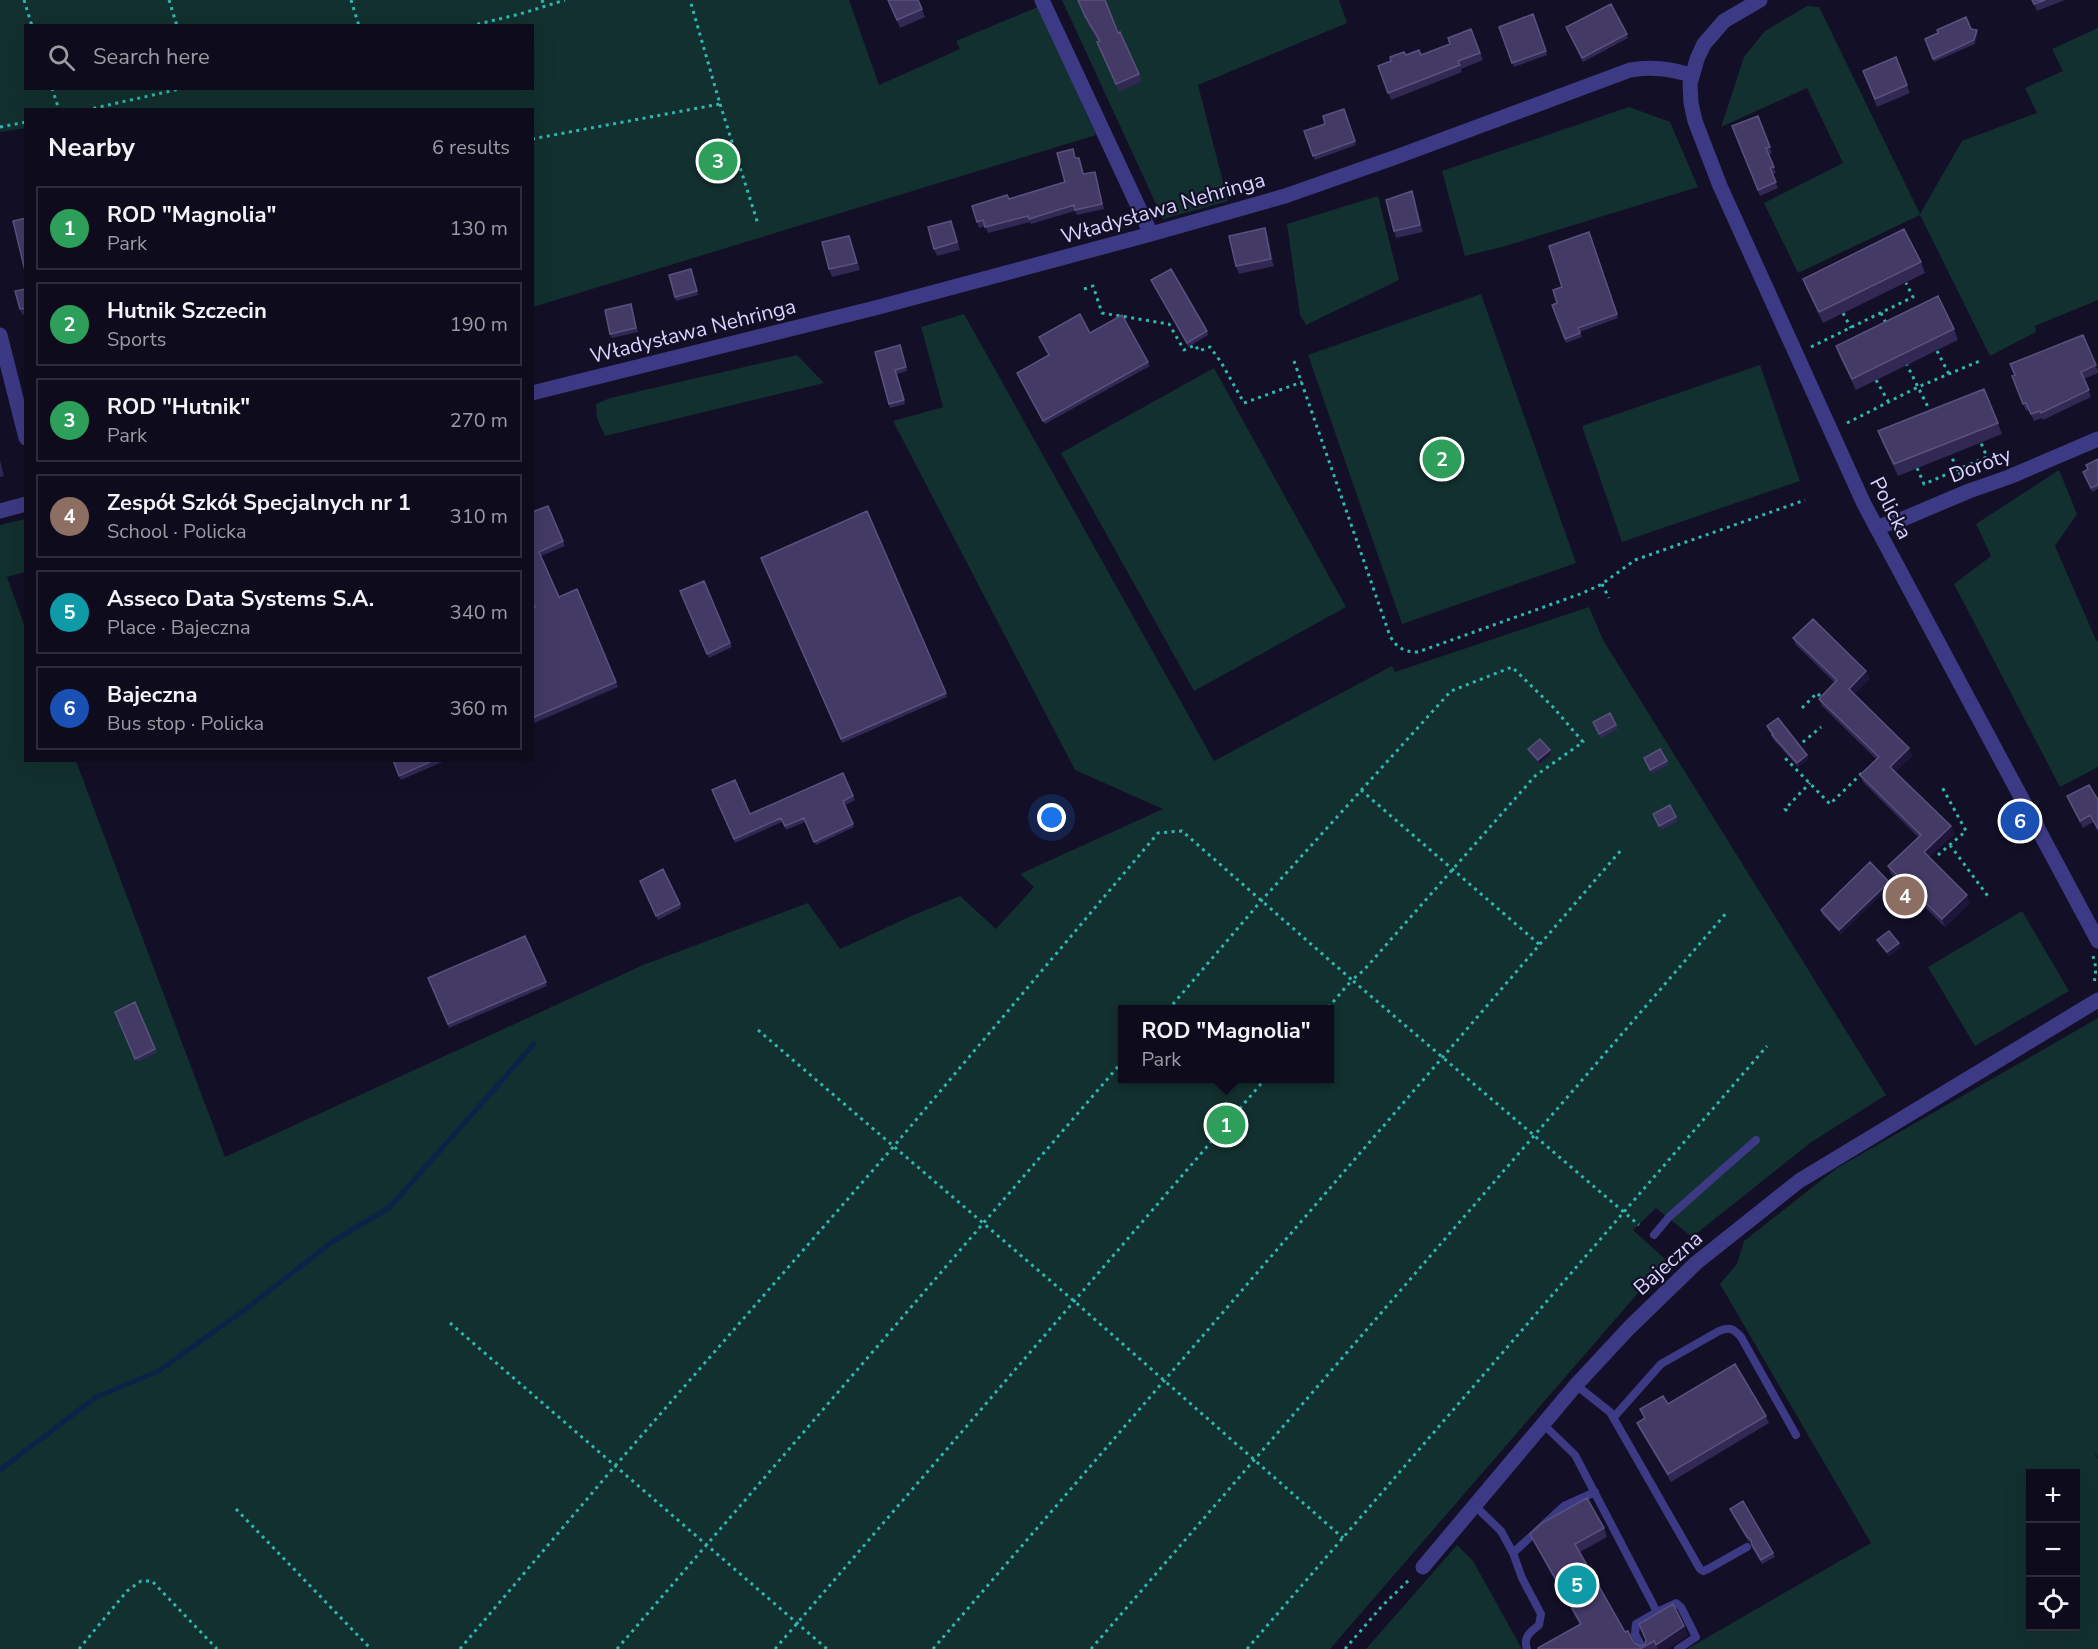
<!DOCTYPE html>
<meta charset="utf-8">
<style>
body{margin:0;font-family:"Nunito Sans",sans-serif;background:#171425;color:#f1f3f6}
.controls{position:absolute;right:18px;bottom:18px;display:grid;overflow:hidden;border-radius:0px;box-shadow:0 6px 24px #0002}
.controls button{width:54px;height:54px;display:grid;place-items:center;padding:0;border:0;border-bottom:2px solid #2e2b3b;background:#0e0b1c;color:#f1f3f6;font:30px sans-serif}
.you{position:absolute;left:1052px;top:818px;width:21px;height:21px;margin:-15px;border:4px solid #fff;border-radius:50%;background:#1a73e8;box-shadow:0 0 0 9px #1a73e833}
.badge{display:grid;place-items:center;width:39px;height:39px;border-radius:50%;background:#7c3aed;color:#fff;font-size:20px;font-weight:700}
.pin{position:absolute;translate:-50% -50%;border:3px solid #fff;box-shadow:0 2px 6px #0006}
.popup{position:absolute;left:1118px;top:1005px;width:216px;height:78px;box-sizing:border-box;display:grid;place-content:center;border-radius:0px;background:#0e0b1c;filter:drop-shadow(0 2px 4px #0005);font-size:20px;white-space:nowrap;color:#9b9ba3}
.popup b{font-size:22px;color:#f1f3f6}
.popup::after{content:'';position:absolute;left:50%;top:100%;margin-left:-12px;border:12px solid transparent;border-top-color:#0e0b1c}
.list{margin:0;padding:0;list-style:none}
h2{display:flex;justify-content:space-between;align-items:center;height:78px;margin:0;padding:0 24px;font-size:26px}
h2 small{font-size:20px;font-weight:400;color:#9b9ba3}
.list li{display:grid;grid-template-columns:39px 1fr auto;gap:18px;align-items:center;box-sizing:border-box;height:84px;margin:0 12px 12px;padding:0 12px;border:2px solid #2e2b3b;border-radius:0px}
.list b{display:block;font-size:22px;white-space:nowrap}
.list p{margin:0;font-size:20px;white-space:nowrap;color:#9b9ba3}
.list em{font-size:20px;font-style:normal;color:#9b9ba3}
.icon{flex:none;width:33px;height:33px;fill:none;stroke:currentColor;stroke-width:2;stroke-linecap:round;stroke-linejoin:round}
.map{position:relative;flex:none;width:2098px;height:1649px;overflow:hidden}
.search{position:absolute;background:#0e0b1c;box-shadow:0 6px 24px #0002;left:24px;top:24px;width:510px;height:66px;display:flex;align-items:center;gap:15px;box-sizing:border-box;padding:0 21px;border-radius:0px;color:#9b9ba3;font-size:22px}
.panel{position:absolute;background:#0e0b1c;box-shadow:0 6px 24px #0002;left:24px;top:108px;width:510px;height:654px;border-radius:0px}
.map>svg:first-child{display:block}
.green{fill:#12302f;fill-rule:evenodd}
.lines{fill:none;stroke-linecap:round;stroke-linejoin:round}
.stream{stroke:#0c2248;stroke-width:5}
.path{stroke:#2fb8b0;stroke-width:3;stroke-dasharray:3 4.5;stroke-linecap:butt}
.service{stroke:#3d3a85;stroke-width:8}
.minor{stroke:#3d3a85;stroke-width:15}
.tertiary{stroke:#3d3a85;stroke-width:15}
.wall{fill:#312854}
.shaded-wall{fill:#1d163a}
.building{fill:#433a66;stroke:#5a527e;stroke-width:1.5}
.labels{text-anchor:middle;stroke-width:4.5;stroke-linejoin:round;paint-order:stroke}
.street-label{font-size:21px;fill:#d9d4ff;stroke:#130f26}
</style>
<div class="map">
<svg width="2098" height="1649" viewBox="0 0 2098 1649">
<rect width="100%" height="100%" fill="#130f26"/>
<path class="green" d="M0,0H849L879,85L960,49L956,41L1038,7L1096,135L533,307L532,110H26L25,128L0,132ZM26,26H532V88H26Z
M1062,0H1339L1347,23L1198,85L1228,201L1163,219Z
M1807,6L1819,7L1920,214L1962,141L2037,113L2025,88L2063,71L2052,49L2098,28V300L2035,326L2036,332L1990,356L1920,215L1798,273L1764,203L1843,163L1807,88L1721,127L1744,57L1765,31Z
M1629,107L1670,122L1698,187L1502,247L1465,256L1442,171Z
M1378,196L1399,280L1306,325L1300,315L1287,224Z
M1481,294L1576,563L1402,624L1308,355Z
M964,314L1214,761L1392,666L1395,672L1589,607L1603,640L1886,1095L1810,1143L1692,1237L1656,1208L1633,1230L1665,1259L1664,1263L1330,1649H0V525L25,519V572L7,577L25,627L26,760L76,761L225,1157L643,965L808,903L840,949L909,917L960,896L996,929L1034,887L1020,874L1163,809L1075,770L893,421L943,407L921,327ZM1122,1010H1330V1078H1122Z
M797,355L824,383L605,436L597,418L596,404L610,398Z
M1760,365L1800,481L1622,542L1582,426Z
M1214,368L1346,607L1194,691L1061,453Z
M2059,470L2077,514L2055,546L2096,640L2098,641V767L2060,787L1954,584L1991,556L1976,524Z
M2022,911L2069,991L1975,1046L1928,967Z
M2098,1018V1457L2092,1449L2098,1459V1649H1687L1871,1543L1720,1284L1737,1264L1744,1241L1837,1168ZM2030,1474H2076V1626H2030Z
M1457,1545L1473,1561L1522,1649H1366Z"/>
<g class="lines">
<path class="stream" d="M0,1470L96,1397L157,1372L247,1308L332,1242L390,1207L534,1044"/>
<path class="path" d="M24,0L32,26
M169,0L177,26
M351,0L359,26
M542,0L544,6
M470,26L520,14L565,0
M52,88L59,110
M720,104L758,224
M86,110L184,88
M0,127L26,122
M532,139L720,104L690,0
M1084,289L1093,286L1102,313L1169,324L1184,350L1195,345L1199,351L1210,347L1221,362L1244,403L1302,382
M1843,313L1851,328
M1881,313L1887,325
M1811,347L1913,297L1906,283
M1937,351L1949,374
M1294,361L1390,636C1397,648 1404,652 1418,652L1583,593L1602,584L1635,560L1805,500
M1906,363L1931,413
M1876,380L1888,401
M1847,423L1918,387L1982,360
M1949,452L1962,478
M1917,468L1924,484L1987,457L1981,443
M1602,584L1609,598
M1802,708L1817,693L1823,699
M1797,747L1821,727
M1790,753L1785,758L1830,804L1862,773
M1361,790L1540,945
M1787,811L1785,809L1810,783
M1950,845L1990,899
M1938,855L1966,831L1942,787
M2093,956L2096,968L2094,985
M1168,1010L1261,901L1451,691L1512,667L1553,707L1583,742L1535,776L1364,970L1352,980L1639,1225
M758,1030L1074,1301L1343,1538
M450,1323L827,1649
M236,1509L371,1649
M79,1649L127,1591L141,1581H152L217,1649
M460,1649L615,1466L894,1146L1158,833L1182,831L1352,980L1326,1010
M617,1649L1122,1062
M775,1649L1266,1078
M933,1649L1622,849
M1091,1649L1728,911
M1247,1649L1767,1046
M1345,1649L1382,1606L1411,1578"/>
<path class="service" d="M1654,1235L1669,1217L1756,1140
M1576,1385L1610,1412L1700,1569L1703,1571L1708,1569L1747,1547
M1614,1417L1661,1364L1719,1331C1730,1327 1733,1328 1741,1337L1796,1435
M1543,1424L1575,1455L1657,1612L1676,1603L1681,1607L1696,1637L1678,1649
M1474,1505L1501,1531L1513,1553L1522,1578L1541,1614L1539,1625C1530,1632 1523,1637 1527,1649
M1513,1553L1564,1506L1595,1492
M1643,1649L1635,1634L1636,1624L1657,1612"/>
<path class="minor" d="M1042,0L1151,234
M0,335L26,438
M532,393L875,308L1151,234L1285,196L1396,157L1630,70C1652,66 1670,69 1691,75
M0,511L26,504
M1876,527L1898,521L1969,491L2009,477L2098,439
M1423,1567L1576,1385L1629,1328L1696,1263L1799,1181L2098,1000"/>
<path class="tertiary" d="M1760,0L1724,21L1704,44L1697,59L1690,84L1691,103L1695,121L1720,186L1864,504L2098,941"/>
</g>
<path class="wall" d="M888,0H918L925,17L900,28Z
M1078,0L1118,33L1139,74L1142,81L1119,92L1100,50L1097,42H1098L1087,23Z
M2032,0H2065L2037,11Z
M1533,14L1547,55L1514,67L1499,27Z
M1566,27L1627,34L1628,38L1583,62Z
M1471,29L1483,60L1461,69L1462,72L1391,100L1378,66L1421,55L1450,44Z
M1971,29L1977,30L1978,34L1975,44L1934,62L1925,39Z
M1896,57L1910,93L1877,107L1866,79Z
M1344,109L1356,145L1315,160L1304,131L1325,124Z
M1758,116L1772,153L1769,154L1776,173L1772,174L1778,188L1760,196L1732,126Z
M1076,158H1079L1084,174L1095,172L1104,209L1077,215L1075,211L1031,224L1030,222L988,233L985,226L979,228L972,206L1009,199L1065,182Z
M1412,191L1423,232L1396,238L1394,231Z
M954,228L960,250L937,256L934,249Z
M1265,228L1268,236L1274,266L1239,274L1236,266Z
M1589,232L1618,318L1580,332L1582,337L1566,343L1552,305L1557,303L1562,287Z
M849,236L860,270L832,277L829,269Z
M1921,262L1925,273L1823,323L1807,290L1803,279Z
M691,269L698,295L676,301L669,275Z
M1151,280L1207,331L1208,335L1188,347Z
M26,289V314L22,315L20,309Z
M631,304L638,332L612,338L610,334Z
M1954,329L1958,340L1856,390L1840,357L1836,346Z
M1090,333L1148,362L1150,366L1045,424L1017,373L1049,355L1039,337Z
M2083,335L2098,371V373L2084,379L2091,397L2043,420L2042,418L2034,421L2029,410L2026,411L2012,376Z
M901,349L907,371L897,374L905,404L890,408L875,352Z
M1998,423L2002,434L1898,476L1882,442L1878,431Z
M2098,459V489L2092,492L2083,472L2088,470L2086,465Z
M0,460L4,476L0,477Z
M548,506L565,546L541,556L559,597L577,589L618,687L532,724V609L535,608L532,512Z
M867,511L947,697L842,743L761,558Z
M704,581L732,647L709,658L680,591Z
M1793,638L1866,671L1869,679L1854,694L1909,748L1912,756L1895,772L1951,826L1954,834L1929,857L1970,903L1945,927L1891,874L1888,866L1918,837L1863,782L1860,775L1876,759L1822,706L1819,699L1834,682L1796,645Z
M1593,722L1616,725L1618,729L1601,738Z
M1767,726L1807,755L1808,759L1798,767L1773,739L1772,735L1768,730Z
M1528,749L1550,750L1551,754L1539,764L1529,753Z
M1644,758L1667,761L1668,765L1651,774Z
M392,760H447L401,780Z
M843,773L855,800L845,805L854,827L816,845L805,822L786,830L782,822L735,843L712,790L750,814Z
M2067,796L2098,800V831L2093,822L2083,828L2070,803Z
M1653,814L1676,817L1678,821L1661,830Z
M1889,882L1890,886L1841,934L1822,914L1821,910Z
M641,884L680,904L681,908L658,920Z
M525,936L547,986L449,1028L428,978Z
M1877,940L1901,947L1889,956L1879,944Z
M135,1002L157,1052L137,1062L115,1012Z
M1668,1404L1766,1416L1769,1423L1671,1482L1640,1430L1637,1423L1644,1419L1640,1409Z
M1730,1509L1773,1553L1775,1557L1762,1564L1753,1549L1751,1543L1748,1541Z
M1604,1528L1607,1537L1580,1552L1625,1632L1634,1643L1640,1646L1645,1644L1646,1641L1639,1624L1688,1635L1667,1649H1538L1580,1625L1534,1543L1530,1534Z"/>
<path class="shaded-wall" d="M1977,30L1978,34L1975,44L1974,40Z
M1412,191L1415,198L1423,232L1420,225Z
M1265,228L1268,236L1274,266L1271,259Z
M1866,671L1869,679L1851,697L1849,689Z
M1909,748L1912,756L1893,774L1890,767Z
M1550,750L1551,754L1539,764L1538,760Z
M1807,755L1808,759L1798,767L1797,763Z
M1951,826L1954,834L1927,859L1924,852Z
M1889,882L1890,886L1841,934L1839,930Z
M1967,895L1970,903L1945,927L1942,919Z
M1899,943L1901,947L1889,956L1887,952Z
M1684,1626L1688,1635L1667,1649H1658L1656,1645Z"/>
<path class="building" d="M888,0H918L922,9L897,20Z
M1078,0H1105L1118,33L1120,32L1139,74L1116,84L1097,42L1100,41L1085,16Z
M2032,0H2045L2034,4Z
M1611,4L1627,34L1582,58L1566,27Z
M1533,14L1546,51L1512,63L1499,27Z
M1966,17L1971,29L1977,30L1974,40L1933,59L1925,39L1938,33L1937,30Z
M1471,29L1480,53L1458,61L1460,65L1388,93L1378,66L1391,61L1390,57L1404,52L1406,55L1419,50L1421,55L1450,44L1448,38Z
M1896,57L1907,85L1875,99L1863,71Z
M1344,109L1355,141L1313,156L1304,131L1325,124L1323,116Z
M1758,116L1770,147L1766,148L1774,167L1770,168L1776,182L1758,190L1732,126Z
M1073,149L1075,158H1079L1083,174L1095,172L1102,204L1075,210L1074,205L1029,219L1028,216L985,227L983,220L977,222L972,206L1007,195L1009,199L1065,182L1057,153Z
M1412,191L1420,225L1394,231L1386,200Z
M26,218V275L13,221Z
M951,221L957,242L934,249L928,227Z
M1265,228L1271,259L1236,266L1229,236Z
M1904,229L1921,262L1819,312L1803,279Z
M1589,232L1617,314L1578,328L1580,333L1565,339L1552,305L1557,303L1553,290L1562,287L1549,246Z
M849,236L857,263L829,269L822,242Z
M691,269L697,291L675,297L669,275Z
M1171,269L1207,331L1187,343L1151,280Z
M26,289V308L20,309L15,291Z
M1938,296L1954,329L1852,379L1836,346Z
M631,304L636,328L610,334L605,310Z
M1080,314L1090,333L1122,315L1148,362L1043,421L1017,373L1049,355L1039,337Z
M2083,335L2096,365L2081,372L2089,390L2041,413L2040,411L2031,414L2026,403L2023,404L2012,376L2015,375L2010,364Z
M900,345L906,367L895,370L904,400L889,404L875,352Z
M1984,389L1998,423L1894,464L1878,431Z
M2098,459V485L2091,488L2083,472L2088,469L2086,465Z
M548,506L563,541L539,552L559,597L577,589L616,682L532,718V609L535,607L532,601V512Z
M867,511L946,693L841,739L761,558Z
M704,581L730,643L707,654L680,591Z
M1813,619L1866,671L1849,689L1909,748L1890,767L1951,826L1924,852L1967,895L1942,919L1888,866L1921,835L1860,775L1879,757L1819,699L1837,680L1793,638Z
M1610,713L1616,725L1599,734L1593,722Z
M1778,718L1807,755L1797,763L1772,735L1773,734L1767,726Z
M1540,739L1550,750L1538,760L1528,749Z
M1660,749L1667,761L1650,770L1644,758Z
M393,760H434L399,776Z
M843,773L853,796L843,801L853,824L814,842L804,818L785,826L781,818L734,839L712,790L735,780L750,814Z
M2089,785L2098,800V829L2090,815L2080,821L2067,796Z
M1670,805L1676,817L1659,826L1653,814Z
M1870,862L1889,882L1839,930L1821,910Z
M663,869L680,904L656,916L640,881Z
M1889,931L1899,943L1887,952L1877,940Z
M525,936L546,982L448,1024L428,978Z
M135,1002L155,1049L135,1059L115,1012Z
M1735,1364L1766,1416L1668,1474L1637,1423L1645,1418L1640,1409L1663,1396L1668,1404Z
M1587,1498L1604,1528L1575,1544L1625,1632L1628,1631L1634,1643L1640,1646L1645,1644L1646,1640L1639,1624L1673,1604L1684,1626L1656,1645L1654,1641L1640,1649H1538V1648L1581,1624L1530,1534L1542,1523Z
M1743,1501L1773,1553L1761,1560L1752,1545L1751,1540L1747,1537L1730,1509Z"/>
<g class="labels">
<g class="street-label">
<text transform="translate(1163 208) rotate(-16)" y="7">Władysława Nehringa</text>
<text transform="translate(693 331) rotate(-14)" y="7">Władysława Nehringa</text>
<text transform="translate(1980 465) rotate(-21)" y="7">Doroty</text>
<text transform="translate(1891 508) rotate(63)" y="7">Policka</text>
<text transform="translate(1668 1263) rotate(-42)" y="7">Bajeczna</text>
</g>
</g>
</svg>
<div class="controls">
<button>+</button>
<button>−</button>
<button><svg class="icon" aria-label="locate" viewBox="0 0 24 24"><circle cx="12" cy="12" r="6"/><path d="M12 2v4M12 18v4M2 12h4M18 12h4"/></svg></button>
</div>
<div class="you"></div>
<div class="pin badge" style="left:1226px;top:1125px;background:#2e9e5b">1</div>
<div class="popup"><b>ROD &quot;Magnolia&quot;</b>Park</div>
<div class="pin badge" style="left:1442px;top:459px;background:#2e9e5b">2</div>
<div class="pin badge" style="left:718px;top:161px;background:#2e9e5b">3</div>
<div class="pin badge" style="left:1905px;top:896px;background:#8d6e63">4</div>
<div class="pin badge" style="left:1577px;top:1585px;background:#0f9aa8">5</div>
<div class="pin badge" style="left:2020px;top:821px;background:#1a4fb4">6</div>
<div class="search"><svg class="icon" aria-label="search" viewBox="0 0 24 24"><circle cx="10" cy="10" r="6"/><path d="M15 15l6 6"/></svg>Search here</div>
<section class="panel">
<h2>Nearby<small>6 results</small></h2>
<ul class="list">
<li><span class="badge" style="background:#2e9e5b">1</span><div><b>ROD &quot;Magnolia&quot;</b><p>Park</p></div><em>130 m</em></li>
<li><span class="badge" style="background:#2e9e5b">2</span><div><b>Hutnik Szczecin</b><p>Sports</p></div><em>190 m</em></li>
<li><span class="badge" style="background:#2e9e5b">3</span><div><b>ROD &quot;Hutnik&quot;</b><p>Park</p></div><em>270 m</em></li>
<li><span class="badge" style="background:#8d6e63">4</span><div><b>Zespół Szkół Specjalnych nr 1</b><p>School · Policka</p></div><em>310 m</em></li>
<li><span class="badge" style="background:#0f9aa8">5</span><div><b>Asseco Data Systems S.A.</b><p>Place · Bajeczna</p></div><em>340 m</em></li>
<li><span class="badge" style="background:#1a4fb4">6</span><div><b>Bajeczna</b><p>Bus stop · Policka</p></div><em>360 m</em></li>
</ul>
</section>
</div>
